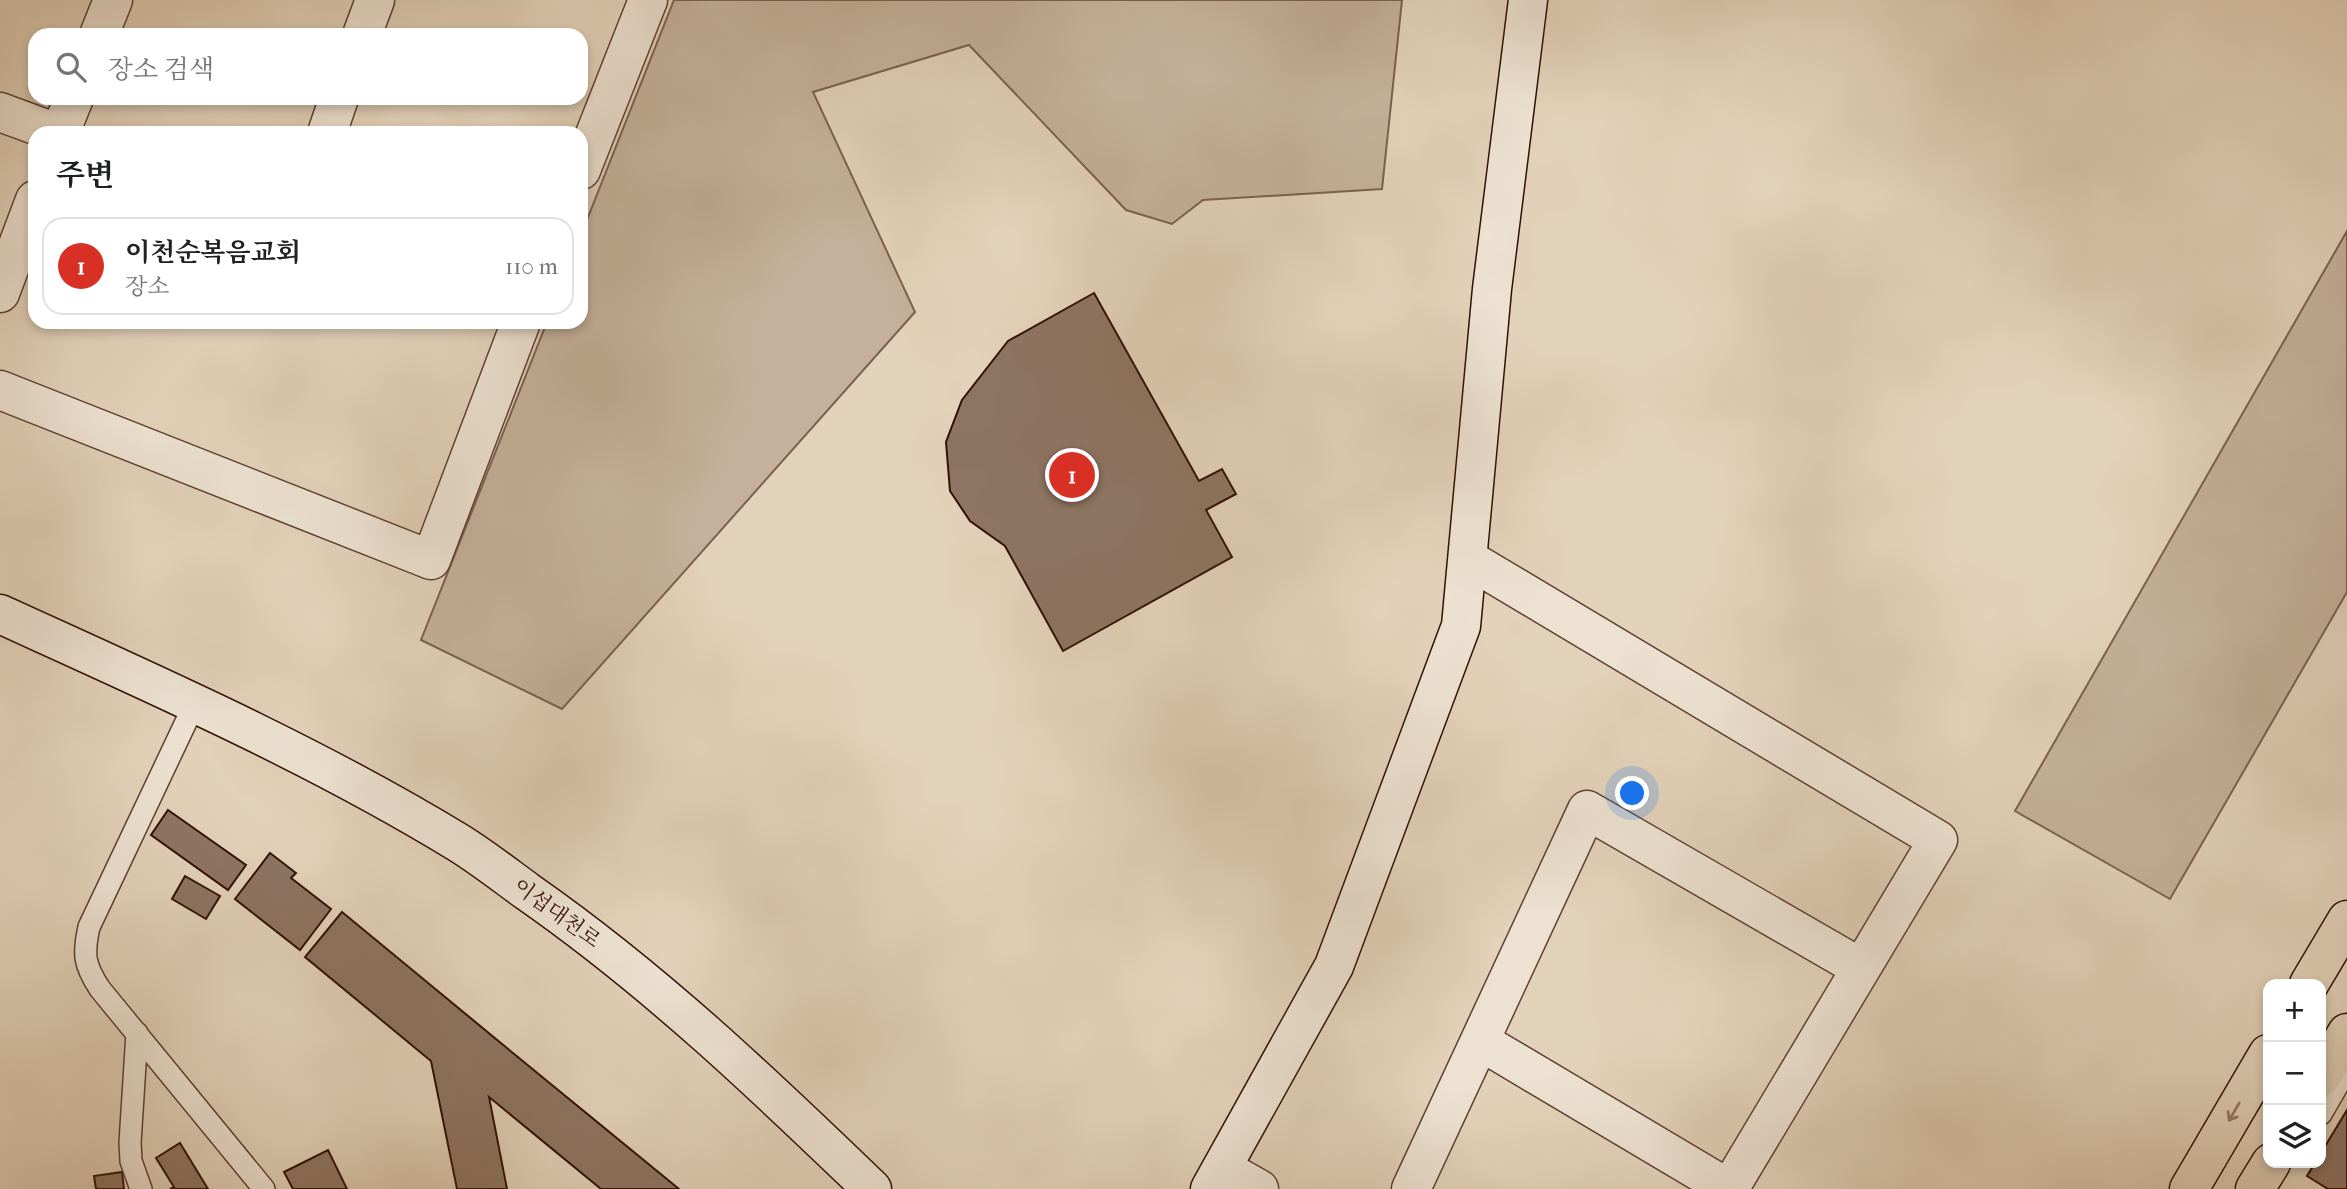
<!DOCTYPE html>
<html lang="ko">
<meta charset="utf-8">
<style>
body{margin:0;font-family:"IM FELL French Canon","Noto Serif KR",serif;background:#f6f6f6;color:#202124}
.controls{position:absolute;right:21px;bottom:21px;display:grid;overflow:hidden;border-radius:14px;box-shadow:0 4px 10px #0003}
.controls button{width:63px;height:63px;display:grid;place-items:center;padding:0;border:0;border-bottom:2px solid #e0e0e0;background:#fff;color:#202124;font:35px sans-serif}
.you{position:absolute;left:1633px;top:794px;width:24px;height:24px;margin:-18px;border:5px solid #fff;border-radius:50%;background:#1a73e8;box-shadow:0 0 0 10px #1a73e833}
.badge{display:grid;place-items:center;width:46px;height:46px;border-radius:50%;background:#d93025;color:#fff;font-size:23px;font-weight:700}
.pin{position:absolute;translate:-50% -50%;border:4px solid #fff;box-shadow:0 2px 7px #0006}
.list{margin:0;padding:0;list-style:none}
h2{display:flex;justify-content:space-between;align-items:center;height:91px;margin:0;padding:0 28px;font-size:30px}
h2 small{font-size:23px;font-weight:400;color:#757577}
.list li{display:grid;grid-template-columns:46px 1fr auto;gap:21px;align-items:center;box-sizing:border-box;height:98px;margin:0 14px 14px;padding:0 14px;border:2px solid #e0e0e0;border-radius:21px}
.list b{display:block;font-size:26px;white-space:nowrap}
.list p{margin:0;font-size:23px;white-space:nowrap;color:#757577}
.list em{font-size:23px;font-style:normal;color:#757577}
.icon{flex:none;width:38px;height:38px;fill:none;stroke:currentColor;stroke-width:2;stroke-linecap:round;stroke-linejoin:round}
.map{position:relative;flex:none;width:2347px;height:1189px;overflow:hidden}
.search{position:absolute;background:#fff;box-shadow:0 4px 10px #0003;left:28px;top:28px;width:560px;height:77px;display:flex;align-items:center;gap:18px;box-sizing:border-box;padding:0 24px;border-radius:21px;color:#757577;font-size:26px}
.panel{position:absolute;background:#fff;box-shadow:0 4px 10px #0003;left:28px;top:126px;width:560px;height:203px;border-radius:21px}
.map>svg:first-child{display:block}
.green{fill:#c5b19b;stroke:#7b6150;stroke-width:2}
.building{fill:#8e7563;stroke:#311105;stroke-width:2}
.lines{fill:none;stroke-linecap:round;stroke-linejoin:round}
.lane-casing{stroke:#5e4132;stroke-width:24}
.street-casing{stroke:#5e4132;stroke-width:41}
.secondary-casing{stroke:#311105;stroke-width:41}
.primary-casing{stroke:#311105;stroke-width:41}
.lane{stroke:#ede2d2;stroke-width:21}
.street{stroke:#ede2d2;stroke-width:38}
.secondary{stroke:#ede2d2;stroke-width:38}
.primary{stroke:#e3d2ba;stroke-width:38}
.oneway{stroke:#937b69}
.labels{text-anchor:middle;stroke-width:6;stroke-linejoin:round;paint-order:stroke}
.street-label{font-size:21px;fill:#311105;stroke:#ede2d2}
</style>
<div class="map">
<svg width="2347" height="1189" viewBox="0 0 2347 1189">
<rect width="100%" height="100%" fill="#e3d2ba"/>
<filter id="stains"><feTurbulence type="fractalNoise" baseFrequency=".00286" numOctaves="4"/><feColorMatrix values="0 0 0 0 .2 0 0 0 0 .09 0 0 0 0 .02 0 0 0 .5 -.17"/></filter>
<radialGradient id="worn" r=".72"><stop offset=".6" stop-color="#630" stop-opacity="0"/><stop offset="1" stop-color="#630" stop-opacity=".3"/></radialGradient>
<path class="green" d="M674,0H1402L1382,189L1203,200L1172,224L1126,210L969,45L813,92L915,312L562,709L421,640L547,322H581V235Z
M2347,231V592L2170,899L2015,811Z"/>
<path class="building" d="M1094,293L1199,481L1222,469L1236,494L1206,510L1232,557L1063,651L1005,546L970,521L950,491L946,442L962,400L1008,341Z
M168,810L246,865L228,890L151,835Z
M270,853L296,873L291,878L331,909L300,950L235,899Z
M185,876L220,896L206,919L172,899Z
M342,912L519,1058L679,1189H601L489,1097L507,1189H457L431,1061L305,957Z
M2347,1110V1189H2328L2307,1176L2315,1163H2321V1153Z
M180,1143L208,1189H170L174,1187L156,1158Z
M328,1150L347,1189H293L284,1172Z
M122,1172L124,1189H96L94,1176Z"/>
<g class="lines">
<defs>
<path id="lane" d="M195,703L89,927C83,954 84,965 100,989L264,1189
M137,1033L130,1143L131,1161L141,1189
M2321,1114L2347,1069"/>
<path id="street" d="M99,35L113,0
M362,35L375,0
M0,112L57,133
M60,133L74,98
M327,133L339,98
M581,170L648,0
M0,293L35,200
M0,390L431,560L521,322
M1468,559L1938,840L1729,1189
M1480,1041L1729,1189
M1222,1168L1259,1189
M1411,1189L1587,810L1861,968"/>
<path id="secondary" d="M0,614C156,685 313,754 459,843C483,858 506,876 528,892C654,980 762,1083 872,1189
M1210,1189L1334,966L1461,626L1492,289L1528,0"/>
<path id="primary" d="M2309,984L2347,920
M2321,1077L2347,1033
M2189,1189L2268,1054
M2255,1189L2271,1163"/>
</defs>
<use href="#lane" class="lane-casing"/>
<use href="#street" class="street-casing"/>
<use href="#secondary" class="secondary-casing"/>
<use href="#primary" class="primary-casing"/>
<use href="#lane" class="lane"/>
<use href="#street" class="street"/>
<use href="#secondary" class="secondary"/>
<use href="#primary" class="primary"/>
</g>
<defs><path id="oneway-shaft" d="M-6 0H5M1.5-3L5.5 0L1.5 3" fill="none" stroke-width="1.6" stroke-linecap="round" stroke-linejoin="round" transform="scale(1.75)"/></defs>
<use class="oneway" href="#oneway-shaft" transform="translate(2234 1112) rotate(120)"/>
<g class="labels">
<g class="street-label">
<text transform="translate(557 913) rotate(36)" y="7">이섭대천로</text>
</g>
</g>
<rect width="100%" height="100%" filter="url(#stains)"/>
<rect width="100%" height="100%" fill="url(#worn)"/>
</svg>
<div class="controls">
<button>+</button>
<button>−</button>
<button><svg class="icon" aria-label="layers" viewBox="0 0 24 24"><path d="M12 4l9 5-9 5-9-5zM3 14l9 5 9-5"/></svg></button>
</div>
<div class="you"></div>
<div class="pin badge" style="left:1072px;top:475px">1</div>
<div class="search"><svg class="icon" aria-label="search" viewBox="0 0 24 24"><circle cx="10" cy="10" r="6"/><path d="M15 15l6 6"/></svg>장소 검색</div>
<section class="panel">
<h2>주변<small></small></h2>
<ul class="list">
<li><span class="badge">1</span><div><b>이천순복음교회</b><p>장소</p></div><em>110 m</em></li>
</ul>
</section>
</div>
